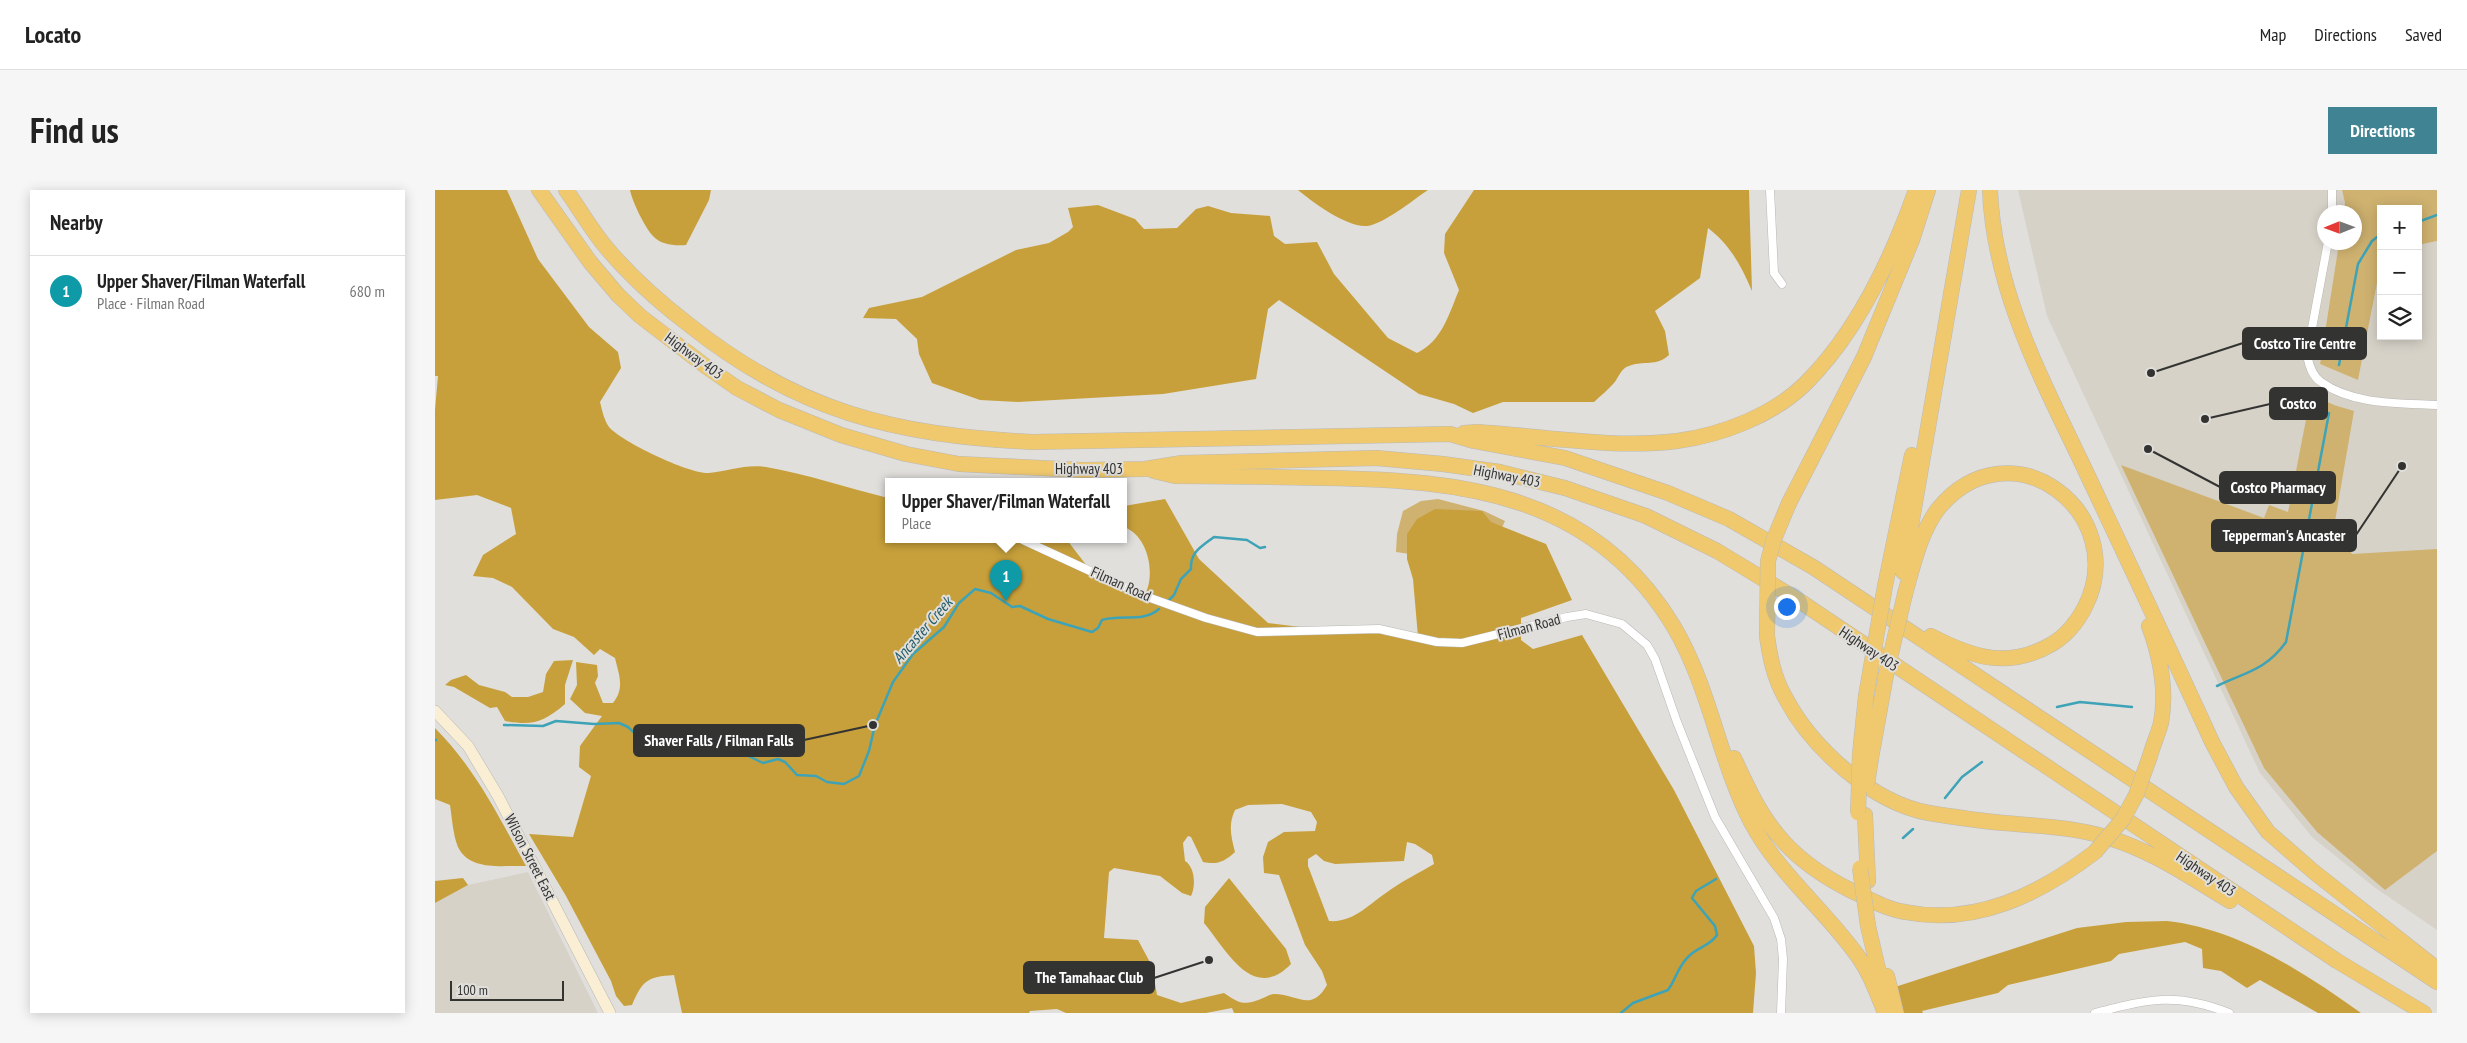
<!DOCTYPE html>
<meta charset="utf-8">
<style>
body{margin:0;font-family:"PT Sans Narrow",sans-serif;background:#f6f6f6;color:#222}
.controls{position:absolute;right:15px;top:15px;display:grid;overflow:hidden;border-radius:0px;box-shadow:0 2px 12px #0003}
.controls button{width:45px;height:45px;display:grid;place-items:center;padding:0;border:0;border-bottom:1px solid #e0e0e0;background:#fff;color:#222;font:25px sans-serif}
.compass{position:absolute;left:1882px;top:15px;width:45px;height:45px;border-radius:50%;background:#fff;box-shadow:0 2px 12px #0003;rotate:269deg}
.scale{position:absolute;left:15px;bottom:12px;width:114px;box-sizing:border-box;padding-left:5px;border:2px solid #333332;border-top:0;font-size:14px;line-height:18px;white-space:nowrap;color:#333332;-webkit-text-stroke:4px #e0dfdc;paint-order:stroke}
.you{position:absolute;left:1351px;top:416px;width:18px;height:18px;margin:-12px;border:4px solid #fff;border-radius:50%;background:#1a73e8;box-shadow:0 0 0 8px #1a73e833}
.badge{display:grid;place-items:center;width:32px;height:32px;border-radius:50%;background:#408393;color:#fff;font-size:16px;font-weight:700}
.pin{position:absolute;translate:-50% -41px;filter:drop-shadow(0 1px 2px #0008)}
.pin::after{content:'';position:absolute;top:26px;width:18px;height:15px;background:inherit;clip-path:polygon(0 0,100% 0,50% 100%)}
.popup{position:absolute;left:450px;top:288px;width:242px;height:65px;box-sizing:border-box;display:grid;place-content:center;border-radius:0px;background:#fff;filter:drop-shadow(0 1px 4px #0005);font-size:16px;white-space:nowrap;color:#767676}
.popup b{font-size:19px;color:#222}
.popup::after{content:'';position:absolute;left:50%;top:100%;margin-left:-10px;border:10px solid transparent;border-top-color:#fff}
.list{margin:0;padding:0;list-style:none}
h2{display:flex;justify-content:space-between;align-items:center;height:65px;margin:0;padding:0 20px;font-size:21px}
h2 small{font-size:16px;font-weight:400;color:#767676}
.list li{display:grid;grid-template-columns:32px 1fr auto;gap:15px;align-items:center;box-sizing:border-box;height:70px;padding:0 20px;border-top:1px solid #e0e0e0}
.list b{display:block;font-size:19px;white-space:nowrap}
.list p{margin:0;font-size:16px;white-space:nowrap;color:#767676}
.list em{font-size:16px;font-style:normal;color:#767676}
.icon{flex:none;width:28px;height:28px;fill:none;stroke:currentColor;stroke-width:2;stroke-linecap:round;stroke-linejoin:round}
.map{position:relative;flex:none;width:2002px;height:823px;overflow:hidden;border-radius:0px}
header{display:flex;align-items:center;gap:30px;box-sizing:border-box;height:70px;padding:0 25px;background:#fff;border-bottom:1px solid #e0e0e0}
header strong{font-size:24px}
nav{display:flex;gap:28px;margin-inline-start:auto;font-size:18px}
.intro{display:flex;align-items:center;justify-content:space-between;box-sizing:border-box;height:120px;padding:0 30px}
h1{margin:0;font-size:35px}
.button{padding:12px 22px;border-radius:0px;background:#408393;color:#fff;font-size:18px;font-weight:700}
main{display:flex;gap:30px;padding:0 30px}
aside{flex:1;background:#fff;border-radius:0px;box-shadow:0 2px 12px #0003}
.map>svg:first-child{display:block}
.built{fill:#d7d2c8}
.green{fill:#cfb270}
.forest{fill:#c7a03b;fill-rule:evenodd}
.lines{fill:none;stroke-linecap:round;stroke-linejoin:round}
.stream{stroke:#3ea3b7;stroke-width:2.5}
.street-casing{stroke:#b9b8b5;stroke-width:9}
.secondary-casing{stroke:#b9b8b5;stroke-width:12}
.highway-casing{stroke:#babab9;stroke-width:16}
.street{stroke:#fff;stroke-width:8}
.secondary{stroke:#faefd4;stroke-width:11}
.highway{stroke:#f0c96e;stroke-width:15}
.highway-bridge-casing{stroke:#babab9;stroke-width:16;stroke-linecap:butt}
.highway-bridge{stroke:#f0c96e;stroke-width:15}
.labels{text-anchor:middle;stroke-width:4;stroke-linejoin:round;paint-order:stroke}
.street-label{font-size:15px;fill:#333332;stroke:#e0dfdc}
.water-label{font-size:16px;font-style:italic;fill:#245d69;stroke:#e0dfdc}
.leader{fill:none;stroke:#333332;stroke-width:2}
.callout-dot{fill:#333332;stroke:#e0dfdc;stroke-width:2}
.callout{fill:#333332;stroke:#333332;stroke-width:2}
.callout-label{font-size:16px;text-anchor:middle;font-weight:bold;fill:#fff}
</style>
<header>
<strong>Locato</strong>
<nav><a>Map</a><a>Directions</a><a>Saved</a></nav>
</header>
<div class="intro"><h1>Find us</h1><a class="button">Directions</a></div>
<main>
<aside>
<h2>Nearby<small></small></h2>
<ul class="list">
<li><span class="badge" style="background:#0f9aa8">1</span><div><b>Upper Shaver/Filman Waterfall</b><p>Place · Filman Road</p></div><em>680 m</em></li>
</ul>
</aside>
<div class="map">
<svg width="2002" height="823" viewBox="0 0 2002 823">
<rect width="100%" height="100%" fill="#e0dfdc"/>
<path class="built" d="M1583,0H1907L1910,13L1908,22H1890V52L1904,53L1885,174L1923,189L1944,83L1946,81V146H1983V55L2002,51V740L1939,697L1877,647L1825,583L1612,126Z
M93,682L163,823H0V713L33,695Z"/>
<path class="green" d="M1907,0H2002V51L1983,55V19H1946V81L1944,83L1923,190L1885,174L1904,53L1920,52V22H1908L1910,13Z
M1876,204L1899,215L1919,221L1899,337L1917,364L2002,359V661L1950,700L1882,642L1829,578L1686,275L1829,328L1834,315L1853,322Z
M1003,309L1049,321L1070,331L1065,342L988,366L961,362L962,344L968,321L986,311Z"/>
<path class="forest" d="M0,0H72L103,69L154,137L183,162L186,178L165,212C167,220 169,230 174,237C187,252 254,284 274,283C293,281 311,274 331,277C372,284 413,298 453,308L454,350H632L655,380L708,408C722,387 714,346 689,337V316L730,309L764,369L833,433L898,441L946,437L983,447L978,389L972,369V344L982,329L1000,319L1047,321L1056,332L1111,354L1137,410L1086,428V450L1098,459L1147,445L1239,600L1319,756L1321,783L1318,823H799L797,818L771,823H631L622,819L595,821L594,823H247L239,785C212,787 208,790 197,815L189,816L181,806L176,791L131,706L94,644L138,647L156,586L144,577L145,556L167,526L150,523L135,509L142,495L141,472L162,475L163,486L160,493L168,513H178C190,498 184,485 180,468L165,459L159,465L139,447L118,439L77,397L58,388L38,386L48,365L81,344L76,318L42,305L0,310V220L3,186H0ZM847,614L876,622L882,632L880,641L849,642L833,652L828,667L829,683L844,685L870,755L887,781L892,795C876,823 863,804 839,804C836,804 831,807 828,808C809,816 805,814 789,803L746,813L722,805L717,776L703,750L669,748L674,682L679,678L725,686L747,703L756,706C761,696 760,677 750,671L748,653L753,646L756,647L768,672C782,675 789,672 800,662C796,646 793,635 800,620L813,615ZM972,652L980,654L997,665L999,674C984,683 969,690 955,700C935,713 919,733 894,731L873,676V669L881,664L889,671L900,674L969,671Z
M195,0H276L274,10L251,55C240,56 226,55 218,46C210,38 197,11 195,0Z
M863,0H993C978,10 949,34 932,36C913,38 877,12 863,0Z
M1039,0H1314L1317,101C1306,75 1295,55 1273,38L1265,88L1220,121L1230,141L1234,165C1221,177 1209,170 1194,176C1186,178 1184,187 1179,193C1173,200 1165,206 1159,212H1068L1038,223L1019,214L984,204L844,110L833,119L821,189L728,204L583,212L545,210L497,193L484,164L482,149L461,129L428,128L434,118L487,107L581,60L614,53L633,42L638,37L633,18L663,15L700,29L709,39L742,38L761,19L773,16L796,23L835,26L839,46L850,54L882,52L899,84L953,148L982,163C1007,151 1014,124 1024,100L1009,63L1010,44Z
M138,470L130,495V514C109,532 98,536 70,531L62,517L55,518L19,497L10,495L16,490L31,485L44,495L70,502L77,507H93L108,502L111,484L119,471Z
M0,538C40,578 64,627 91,676C69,675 35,682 23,657C18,645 17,628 15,615L0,609Z
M28,688L33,695L0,713V691Z
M794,688L851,759L856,774C818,813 792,761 769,733L770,717Z
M1732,731C1804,739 1868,782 1926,823H1883L1825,790L1812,798L1786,781L1768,778L1767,759L1750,752L1684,764L1676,771L1573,795L1563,803L1487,821L1488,823H1466L1460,797L1642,738L1691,732Z"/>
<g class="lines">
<path class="stream" d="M1983,32L2002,25
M1904,175L1923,74L1937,51L1946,44
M734,410L739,405L746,389L756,379C755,362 766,357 779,347L812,350L825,358L830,357
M1782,496C1811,482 1831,480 1851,452L1894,223
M1622,517L1645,512L1697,517
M69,535L108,536L121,531L159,534L184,533L193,537L209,552L237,553L253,547L276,551L289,554L328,573L343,569L350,572L362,585L381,586L392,592L409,594L424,586L434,561L440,535L458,492L478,464L509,437L524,413L540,399L556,403L577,417L585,416L613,429L657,442L663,438L667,430C686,424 708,433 724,419
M0,550H1
M1510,608L1527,587L1547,572
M1468,648L1478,639
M1186,823L1198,813L1233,800C1241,789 1243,776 1254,766C1263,757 1275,756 1282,745L1280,736L1257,708L1261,701L1281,689"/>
<defs>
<path id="street" d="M1335,0L1339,83L1347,94
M1897,0V22
M1893,52L1872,165C1874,175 1877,186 1886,192C1918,215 1964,213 2002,215
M588,350L707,405L771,428L822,442L944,439L1002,452L1027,453L1132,427L1151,424L1187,434L1212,455L1220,469L1242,532L1280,627L1339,728L1346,749L1348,769L1346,823
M1660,823C1714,809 1741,802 1794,823"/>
<path id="secondary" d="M0,521L33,556L63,606L175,823"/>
<path id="highway" d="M104,0L155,72L183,105L205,126L269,175L302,198L344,220L406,245L471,264L524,274L647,280L710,279L747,273L941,268L1008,274L1065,282L1130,298L1211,326L1282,361L1363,410L1902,771L1989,823
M131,0C144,18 156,39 170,56C194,85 223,111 253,134C363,222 459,245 597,252L1015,244L1039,251L1130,268L1233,303L1294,329L1378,377L2002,792
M1555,0C1559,103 1609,193 1652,284C1694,373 1736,462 1777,552L1801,597L1833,642L1879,682L2002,779
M1029,243L1042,242C1107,246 1178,259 1242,251C1287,245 1339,225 1371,193C1423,141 1457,68 1481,0
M719,281L740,286C790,286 840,287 890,288C1030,290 1160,305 1239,437C1275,498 1284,570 1316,632C1343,683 1389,719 1422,765C1435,783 1442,803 1450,823
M1354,313L1429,167L1477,50L1493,0
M1468,382L1534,0
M1450,396L1477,265
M1470,404C1478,376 1485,343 1503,319C1576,230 1697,324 1650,417C1643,431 1631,446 1617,454C1574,479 1538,468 1496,446
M1714,436C1725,466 1732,501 1726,533C1723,544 1718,555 1715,566
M1332,446C1335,467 1339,488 1350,507C1376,557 1437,613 1494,623C1519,627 1544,631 1569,633C1604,636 1640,637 1674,648C1718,661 1756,688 1795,711
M1425,564L1431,506
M1299,568C1311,594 1323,621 1342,644C1362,669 1389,687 1417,701C1434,709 1451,719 1470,722C1541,736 1605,704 1660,662
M1436,568L1451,485
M1430,625L1433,691
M1433,736L1448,800
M1452,786L1461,823"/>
</defs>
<use href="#street" class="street-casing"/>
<use href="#secondary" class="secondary-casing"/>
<use href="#highway" class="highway-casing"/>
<use href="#street" class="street"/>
<use href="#secondary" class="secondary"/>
<use href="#highway" class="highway"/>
<defs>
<path id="highway-bridge" d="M1332,446L1333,371L1339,349L1354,313
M1451,485L1470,404
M1431,506L1450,396
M1432,594L1436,568
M1423,623L1425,564
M1660,662L1688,629L1701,605L1715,566
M1425,678L1433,736"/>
</defs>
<use href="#highway-bridge" class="highway-bridge-casing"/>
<use href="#highway-bridge" class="highway-bridge"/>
</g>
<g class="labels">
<g class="street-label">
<text transform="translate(259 166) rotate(36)" y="5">Highway 403</text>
<text x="654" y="284">Highway 403</text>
<text transform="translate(1072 286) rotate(11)" y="5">Highway 403</text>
<text transform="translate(686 394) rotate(24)" y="5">Filman Road</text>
<text transform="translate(1094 437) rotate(-15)" y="5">Filman Road</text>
<text transform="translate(1434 459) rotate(34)" y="5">Highway 403</text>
<text transform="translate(95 667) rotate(63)" y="5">Wilson Street East</text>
<text transform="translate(1771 684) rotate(34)" y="5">Highway 403</text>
</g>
<g class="water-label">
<text transform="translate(487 440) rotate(-49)" y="6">Ancaster Creek</text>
</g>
</g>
<path class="leader" d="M1716 183L1808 153M1770 229L1835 214M1713 259L1785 297M1967 276L1921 345M438 535L369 550M774 770L719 788"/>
<g class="callout-dot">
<circle cx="1716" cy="183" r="5"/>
<circle cx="1770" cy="229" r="5"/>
<circle cx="1713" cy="259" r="5"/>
<circle cx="1967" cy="276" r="5"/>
<circle cx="438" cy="535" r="5"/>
<circle cx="774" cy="770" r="5"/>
</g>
<g class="callout">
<rect x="1808" y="138" width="123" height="31" rx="5"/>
<rect x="1835" y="198" width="57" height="31" rx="5"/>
<rect x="1785" y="282" width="115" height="31" rx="5"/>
<rect x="1777" y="330" width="144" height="31" rx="5"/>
<rect x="199" y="535" width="170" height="31" rx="5"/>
<rect x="589" y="772" width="130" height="31" rx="5"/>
</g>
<g class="callout-label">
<text x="1870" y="159">Costco Tire Centre</text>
<text x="1863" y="219">Costco</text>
<text x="1843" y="303">Costco Pharmacy</text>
<text x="1849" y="351">Tepperman's Ancaster</text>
<text x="284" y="556">Shaver Falls / Filman Falls</text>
<text x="654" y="793">The Tamahaac Club</text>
</g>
</svg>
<div class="controls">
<button>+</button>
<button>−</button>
<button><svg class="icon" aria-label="layers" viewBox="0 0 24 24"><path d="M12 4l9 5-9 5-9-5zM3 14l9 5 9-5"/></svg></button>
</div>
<svg class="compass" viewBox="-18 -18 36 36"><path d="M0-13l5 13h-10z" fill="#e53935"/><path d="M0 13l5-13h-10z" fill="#767676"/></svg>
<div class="scale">100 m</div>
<div class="you"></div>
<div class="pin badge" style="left:571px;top:411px;background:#0f9aa8">1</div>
<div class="popup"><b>Upper Shaver/Filman Waterfall</b>Place</div>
</div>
</main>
